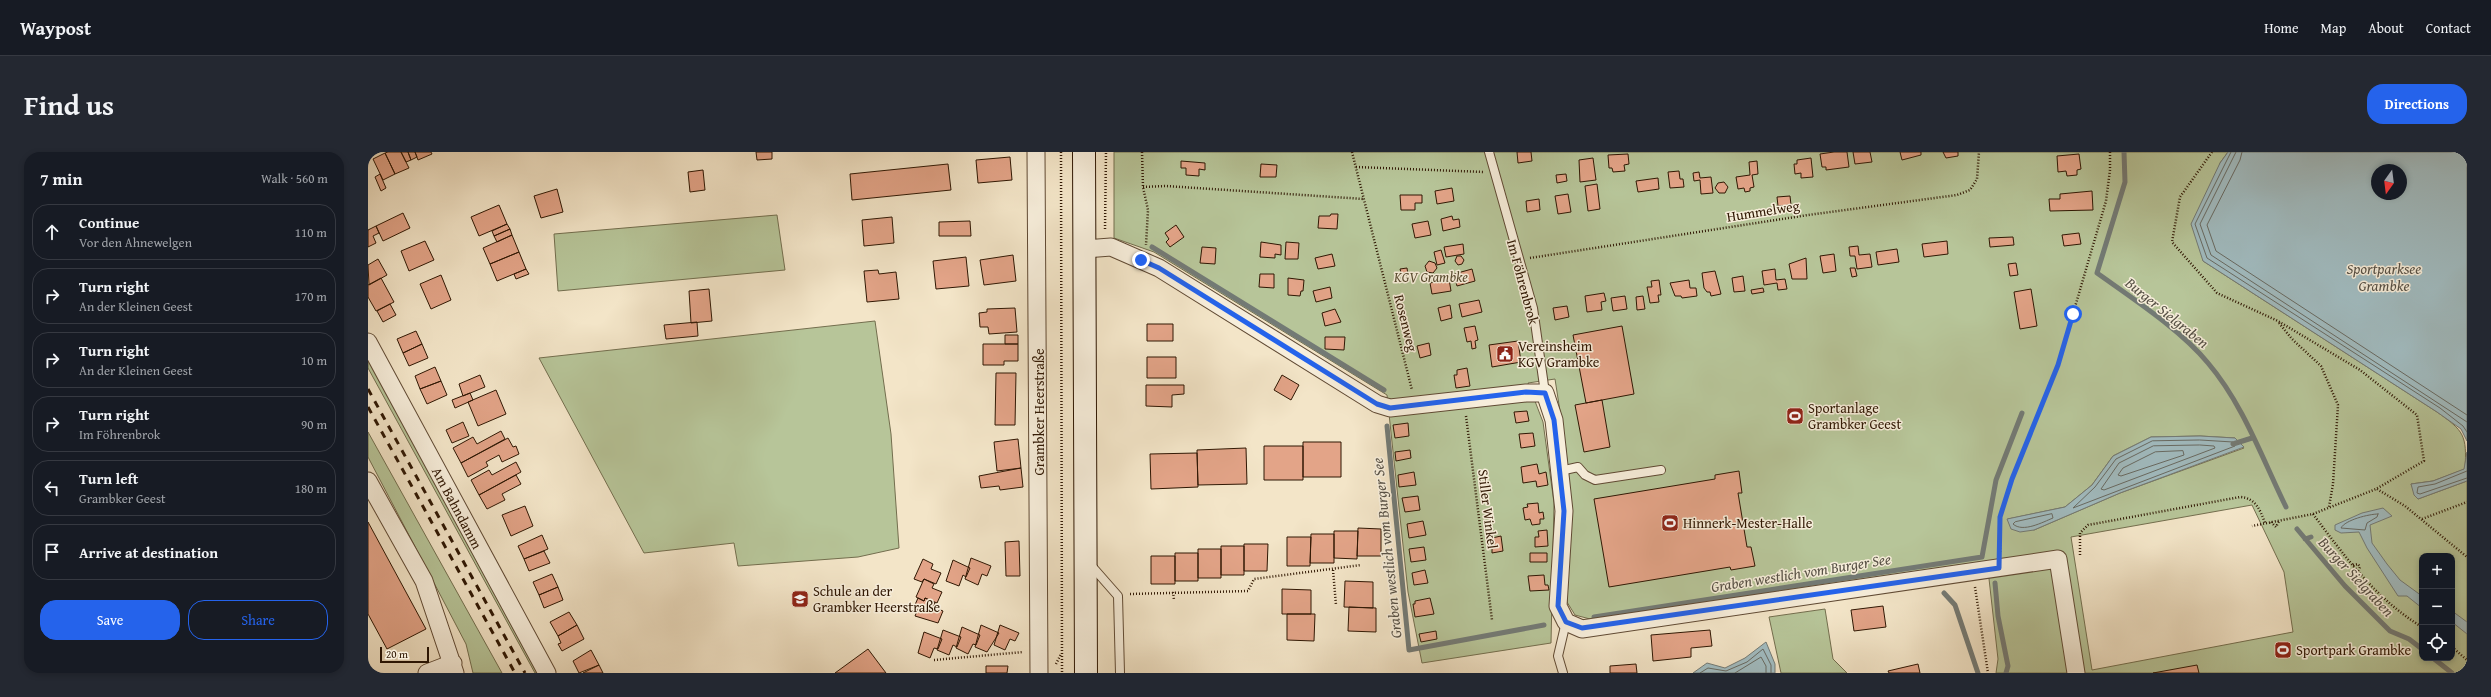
<!DOCTYPE html>
<meta charset="utf-8">
<style>
body{margin:0;font-family:"Gentium Book Plus",serif;background:#242831;color:#f1f3f6}
.controls{position:absolute;right:12px;bottom:12px;display:grid;overflow:hidden;border-radius:8px;box-shadow:0 2px 6px #0003}
.controls button{width:36px;height:36px;display:grid;place-items:center;padding:0;border:0;border-bottom:1px solid #363941;background:#171b24;color:#f1f3f6;font:20px sans-serif}
.compass{position:absolute;left:2003px;top:12px;width:36px;height:36px;border-radius:50%;background:#171b24;box-shadow:0 2px 6px #0003;rotate:194deg}
.scale{position:absolute;left:12px;bottom:10px;width:49px;box-sizing:border-box;padding-left:4px;border:2px solid #2f1703;border-top:0;font-size:11px;line-height:14px;white-space:nowrap;color:#2f1703;-webkit-text-stroke:3px #f7eedb;paint-order:stroke}
.stop{position:absolute;width:12px;height:12px;margin:-9px;border:3px solid #2563eb;border-radius:50%;background:#fff}
.stop.end{background:#2563eb;border-color:#fff;box-shadow:0 1px 4px #0008}
.list{margin:0;padding:0;list-style:none}
h2{display:flex;justify-content:space-between;align-items:center;height:52px;margin:0;padding:0 16px;font-size:17px}
h2 small{font-size:13px;font-weight:400;color:#9ea1a6}
.list li{display:grid;grid-template-columns:26px 1fr auto;gap:12px;align-items:center;box-sizing:border-box;height:56px;margin:0 8px 8px;padding:0 8px;border:1px solid #363941;border-radius:16px}
.list b{display:block;font-size:15px;white-space:nowrap}
.list p{margin:0;font-size:13px;white-space:nowrap;color:#9ea1a6}
.list em{font-size:13px;font-style:normal;color:#9ea1a6}
.actions{display:flex;gap:8px;padding:12px 16px}
.actions a{flex:1;padding:9px 0;border:1px solid #2563eb;border-radius:16px;text-align:center;font-size:14px;color:#2563eb}
.actions .main{background:#2563eb;color:#fff}
.icon{flex:none;width:22px;height:22px;fill:none;stroke:currentColor;stroke-width:2;stroke-linecap:round;stroke-linejoin:round}
.map{position:relative;flex:none;width:2099px;height:521px;overflow:hidden;border-radius:16px}
header{display:flex;align-items:center;gap:24px;box-sizing:border-box;height:56px;padding:0 20px;background:#171b24;border-bottom:1px solid #363941}
header strong{font-size:19px}
nav{display:flex;gap:22px;margin-inline-start:auto;font-size:14px}
.intro{display:flex;align-items:center;justify-content:space-between;box-sizing:border-box;height:96px;padding:0 24px}
h1{margin:0;font-size:28px}
.button{padding:10px 18px;border-radius:16px;background:#2563eb;color:#fff;font-size:14px;font-weight:700}
main{display:flex;gap:24px;padding:0 24px}
aside{flex:1;background:#171b24;border-radius:16px;box-shadow:0 2px 6px #0003}
.map>svg:first-child{display:block}
.green{fill:#b7c599;stroke:#736e4e;fill-rule:evenodd}
.water{fill:#a1bcc1;stroke:#737a75;fill-rule:evenodd}
.lines{fill:none;stroke-linecap:round;stroke-linejoin:round}
.shore{stroke:#686a62;stroke-width:1}
.stream{stroke:#737a75;stroke-width:5}
.building{fill:#e3a488;stroke:#2f1703}
.service-casing{stroke:#604a34;stroke-width:10}
.minor-casing{stroke:#604a34;stroke-width:19}
.secondary-casing{stroke:#2f1703;stroke-width:24}
.path{stroke:#2f1703;stroke-width:2.5;stroke-dasharray:1 2;stroke-linecap:butt}
.service{stroke:#f7eedb;stroke-width:8}
.minor{stroke:#f7eedb;stroke-width:17}
.secondary{stroke:#f7eedb;stroke-width:22}
.rail{stroke:#2f1703;stroke-width:3;stroke-dasharray:7 7;stroke-linecap:butt}
.route{stroke:#2563eb;stroke-width:5}
.labels{text-anchor:middle;stroke-width:3;stroke-linejoin:round;paint-order:stroke}
.street-label{font-size:14px;fill:#2f1703;stroke:#f7eedb}
.park-label{font-size:14px;font-style:italic;fill:#584b30;stroke:#f7eedb}
.poi-label{font-size:14px;fill:#2f1703;stroke:#f7eedb;text-anchor:start}
.water-label{font-size:15px;font-style:italic;fill:#575146;stroke:#f7eedb}
</style>
<header>
<strong>Waypost</strong>
<nav><a>Home</a><a>Map</a><a>About</a><a>Contact</a></nav>
</header>
<div class="intro"><h1>Find us</h1><a class="button">Directions</a></div>
<main>
<aside>
<h2>7 min<small>Walk · 560 m</small></h2>
<ul class="list">
<li><svg class="icon" aria-label="ahead" viewBox="0 0 24 24"><path d="M12 20V5M6 11l6-6 6 6"/></svg><div><b>Continue</b><p>Vor den Ahnewelgen</p></div><em>110 m</em></li>
<li><svg class="icon" aria-label="right" viewBox="0 0 24 24"><path d="M7 20v-9h11M14 6l5 5-5 5"/></svg><div><b>Turn right</b><p>An der Kleinen Geest</p></div><em>170 m</em></li>
<li><svg class="icon" aria-label="right" viewBox="0 0 24 24"><path d="M7 20v-9h11M14 6l5 5-5 5"/></svg><div><b>Turn right</b><p>An der Kleinen Geest</p></div><em>10 m</em></li>
<li><svg class="icon" aria-label="right" viewBox="0 0 24 24"><path d="M7 20v-9h11M14 6l5 5-5 5"/></svg><div><b>Turn right</b><p>Im Föhrenbrok</p></div><em>90 m</em></li>
<li><svg class="icon" aria-label="left" viewBox="0 0 24 24"><path d="M17 20v-9H6M10 6l-5 5 5 5"/></svg><div><b>Turn left</b><p>Grambker Geest</p></div><em>180 m</em></li>
<li><svg class="icon" aria-label="arrive" viewBox="0 0 24 24"><path d="M6 21V4h12l-3 4 3 4H6"/></svg><div><b>Arrive at destination</b></div></li>
</ul>
<div class="actions"><a class="main">Save</a><a>Share</a></div>
</aside>
<div class="map">
<svg width="2099" height="521" viewBox="0 0 2099 521">
<rect width="100%" height="100%" fill="#f3e5c8"/>
<filter id="stains"><feTurbulence type="fractalNoise" baseFrequency=".005" numOctaves="4"/><feColorMatrix values="0 0 0 0 .2 0 0 0 0 .09 0 0 0 0 .02 0 0 0 .5 -.17"/></filter>
<radialGradient id="worn" r=".72"><stop offset=".6" stop-color="#630" stop-opacity="0"/><stop offset="1" stop-color="#630" stop-opacity=".3"/></radialGradient>
<path class="green" d="M746,0H1860L1852,11L1835,109L2069,260C2096,279 2099,283 2097,317L2065,329L2043,332L2050,347L2099,329V521H1628L1630,507L1619,409L1222,467L1207,463L1199,450L1203,356L1198,298L1187,227L1160,231L1175,270L1186,351L1183,491L1054,511L1040,440L1019,243L786,100L746,86ZM1832,284L1867,286L1876,296L1752,341L1666,378L1640,367L1697,355L1724,333L1745,304L1783,285ZM1884,353L1916,420L1925,480L1724,518L1703,385ZM2054,404H2084V506H2054Z
M409,63L417,118L190,139L186,82Z
M507,169L523,282L531,396L490,405L370,414L366,391L276,401L171,206Z
M0,203L171,521H167L0,216Z
M0,280L134,521H105L98,492L0,305Z
M1457,457L1465,507L1479,521H1413L1401,465Z"/>
<path class="water" d="M1860,0H2099V289L2093,277L2069,260L1835,109L1823,72L1852,11ZM2009,18H2033V42H2009Z
M1832,284L1867,286L1876,295L1752,341L1666,378L1652,380L1643,377L1639,367L1697,355L1724,333L1745,304L1783,285Z
M2099,300V329L2050,347L2046,343L2043,332L2065,329L2096,317Z
M2015,356L2024,364L2002,373L2004,391L2019,412L2032,428L2054,444V456L2039,444H2030L1999,396L1991,380L1973,381L1967,378V373L1994,361Z
M2084,459L2099,470V482L2084,470Z
M1398,490L1407,512V521H1325L1339,511L1357,516L1377,506Z"/>
<g class="lines">
<path class="shore" d="M1863,0L1827,72L1839,106L2072,256L2095,274L2099,280
M1868,0L1832,72L1843,103L2099,270
M1874,0L1872,8L1839,73L1848,99L2099,263
M1832,288L1865,290L1867,294L1705,356L1727,335L1748,307L1784,289Z
M1832,293L1846,294L1847,296L1736,338L1733,337L1751,311L1785,294Z
M1815,299L1816,303L1753,324L1750,323L1755,316L1787,300Z
M2099,319L2067,332L2050,335L2049,341L2052,342L2099,326
M1684,362L1685,366C1675,370 1655,381 1645,372L1647,370Z
M2010,362L2009,365L1999,371L1997,378L1973,376C1977,368 2001,362 2010,362Z
M1332,521L1340,516L1358,519L1379,510L1395,497L1403,513V521
M1367,521L1393,505L1398,514V521"/>
<path class="stream" d="M1756,0L1757,30L1729,121C1764,146 1813,178 1840,211C1875,252 1894,306 1918,355
M784,95L1016,238
M1019,274L1041,498L1176,473
M1865,292L1884,286
M1929,377L1977,434L2022,479L2041,487L2054,497
M1937,387L1943,385
M1627,431L1630,464L1640,514L1638,521
M1576,441L1587,453L1610,521
M1226,465L1614,405L1628,328L1654,261
M2065,506L2084,521"/>
</g>
<path class="building" d="M20,0H33L41,16L27,22L17,1Z
M33,0H40L43,8L38,10Z
M40,0H47L49,5L43,8Z
M47,0H63L64,2L50,8Z
M388,0H404V7L389,8Z
M1149,0H1163L1164,9L1150,11Z
M1466,0H1479L1481,15L1458,18V15H1454L1452,2Z
M1485,0H1502L1504,10L1487,12Z
M1532,0H1553V3L1534,8Z
M1575,0H1590V4L1578,6Z
M17,1L27,22L15,28L5,7Z
M1260,2L1261,12L1256,13L1257,19L1245,20L1244,16H1241L1240,3Z
M1711,2L1713,17L1709,18V23L1699,24L1698,19L1690,20L1689,4Z
M642,5L644,28L610,31L608,8Z
M1225,6L1228,28L1212,30L1211,8Z
M1443,6L1445,25L1433,26V21L1427,22L1426,12H1429V8Z
M813,9L837,11V18L831,17V24L818,23V16H813Z
M1389,9L1390,22L1384,23L1386,35L1382,36V39L1377,40L1376,36L1370,37L1368,25L1382,23L1381,10Z
M580,12L583,38L484,48L482,22Z
M893,12L909,13L908,25H892Z
M335,18L337,38L322,40L320,20Z
M1311,19L1312,27H1315L1316,35L1302,36L1300,20Z
M1331,20L1332,26L1343,25L1345,41L1333,42L1332,28L1326,29L1325,21Z
M12,22L18,36L13,39L7,25Z
M1198,22L1199,29L1189,31L1188,23Z
M1290,26L1291,37L1270,40L1268,29Z
M1356,30L1360,35L1357,41H1351L1347,36L1350,31Z
M1229,32L1232,57L1220,59L1217,34Z
M1084,36L1086,49L1069,52L1067,39Z
M189,37L195,60L173,66L166,44Z
M1724,39L1725,58L1682,59L1681,47H1692V42Z
M1200,42L1203,60L1190,62L1187,44Z
M1032,43H1054V51H1047V58H1033Z
M1422,44L1423,53L1410,54L1409,45Z
M1171,47L1172,58L1159,60L1158,49Z
M131,53L139,72L111,84L103,65Z
M35,61L42,76L15,89L8,74Z
M963,62H970L969,77L950,76L951,64H962Z
M1084,64L1085,68L1091,67L1092,75L1075,79L1073,67Z
M524,65L526,91L496,94L494,68Z
M602,69L603,84H571V70Z
M1060,69L1063,83L1047,86L1044,72Z
M139,72L142,77L126,84L124,79Z
M808,73L816,85L802,95L798,90L801,87L797,81Z
M8,74L11,81L5,84L8,91L0,95V78Z
M142,77L144,83L129,90L126,84Z
M1711,81L1713,92L1696,94L1694,83Z
M144,83L151,100L122,112L115,96Z
M1645,85L1646,93L1622,95L1621,86Z
M57,89L66,108L41,119L33,99Z
M1579,89L1580,102L1556,105L1554,92Z
M893,90L913,93V103L907,102V106L892,105Z
M918,90L931,91L930,107H917Z
M1095,92L1096,102L1078,105L1076,95Z
M1490,94L1491,103L1502,102L1504,115L1489,117L1487,104H1482L1481,95Z
M834,95L848,96L847,112L832,111Z
M1529,97L1531,110L1510,113L1508,100Z
M1073,98L1077,111L1069,113L1066,100Z
M151,100L158,117L129,129L122,112Z
M964,102L967,114L950,117L947,106Z
M1466,102L1468,119L1455,121L1452,104Z
M645,103L648,129L616,133L612,108Z
M1089,104H1093L1096,108L1094,112L1090,113L1087,109Z
M598,105L601,134L568,137L565,109Z
M1438,106L1439,127H1424L1421,112Z
M10,107L19,123L1,133L0,113Z
M1061,109L1067,111L1069,116L1065,121L1059,120L1057,114Z
M1648,111L1650,123L1642,124L1640,112Z
M1039,116L1040,123L1034,124L1032,117Z
M1482,116H1487L1489,124L1484,125Z
M158,117L161,122L148,127L146,122Z
M1104,117L1107,129L1089,134L1086,122Z
M1407,117L1408,128L1417,127L1419,137L1410,138L1409,131L1396,133L1394,119Z
M510,118L511,122L528,120L531,147L499,150L496,119Z
M1347,119L1353,142L1343,144L1342,140H1339L1336,136L1334,121Z
M892,122H906V136L891,135Z
M73,123L83,148L63,157L52,132Z
M1375,124L1377,139L1366,140L1364,126Z
M13,126L26,150L8,159L0,145V133Z
M920,126L936,128L935,139H933L932,144L920,143Z
M1081,127L1083,139L1064,142L1062,131Z
M1291,128L1293,143H1290L1291,150L1282,151L1279,135H1284L1283,129Z
M1321,128L1322,136H1328L1329,144L1314,146L1313,144H1307L1302,131Z
M962,135L964,146L948,150L945,139Z
M1395,136L1396,140L1384,142L1383,138Z
M341,137L344,169L323,171L321,139Z
M1663,137L1669,174L1652,177L1646,140Z
M1236,141L1238,149L1233,150L1234,158L1219,160L1217,144Z
M1257,144L1259,157L1245,159L1243,146Z
M1275,144L1277,157L1269,158L1268,145Z
M1111,148L1114,160L1094,165L1091,152Z
M22,152L28,163L15,170L9,159Z
M1082,153L1084,166L1073,169L1070,156Z
M1199,154L1201,165L1187,168L1185,156Z
M647,156L649,180L621,182L620,175H612L611,161L619,160V157Z
M967,157L973,170L957,174L954,161Z
M329,170L330,184L298,187L296,173Z
M779,172H805V189H779Z
M1107,174L1110,188L1107,189L1108,196L1104,197L1103,189L1099,190L1096,176Z
M1254,174L1266,242L1218,251L1205,183Z
M48,179L54,192L35,201L29,187Z
M637,183H650V192H637Z
M957,185H977L976,198L957,197Z
M1150,189L1153,210L1124,215L1121,193Z
M1061,191L1063,203L1052,206L1049,194Z
M54,192L60,206L41,214L35,201Z
M615,192H650V209H636V213H615Z
M779,205H808V226H779Z
M67,215L73,229L52,237L47,224Z
M1099,216L1102,234L1088,236L1086,223H1089V218Z
M628,221H648L647,273H627Z
M112,223L117,235L95,244L91,232Z
M914,223L931,233L923,248L906,238Z
M73,229L79,243L59,252L52,237Z
M778,233H816V242L804,243V255L778,254Z
M128,238L138,262L110,274L100,250Z
M102,241L105,248L87,256L84,248Z
M1234,248L1242,295L1216,300L1207,253Z
M1159,259L1161,269L1148,271L1146,260Z
M95,270L101,284L84,291L78,278Z
M1040,271L1041,284L1027,286L1025,273Z
M133,279L137,287L93,311L85,296L105,285L109,292Z
M1165,281L1167,294L1153,296L1151,282Z
M140,286L145,295L148,294L151,302L134,310L131,303L118,310L120,314L100,325L93,311Z
M650,287L653,316L629,319L626,290Z
M935,290H973V325H935Z
M896,294H935V328H896Z
M878,296L879,332L830,333L829,298Z
M1042,298L1043,306L1028,309L1027,300Z
M829,301L830,335L783,337L782,302Z
M148,310L153,320L111,343L103,328L121,318L124,323Z
M1169,312L1171,322L1178,320L1180,333L1169,335L1168,329L1155,331L1153,315Z
M653,316L655,335L632,338L631,334L613,336L611,324Z
M1371,319L1374,341H1370L1379,395H1383L1387,414L1363,418L1362,415L1241,435L1226,347L1347,327V323Z
M1046,320L1048,333L1031,335L1030,323Z
M148,323L153,332L134,342L137,348L119,357L111,343Z
M1050,344L1052,358L1037,360L1034,346Z
M1170,351L1171,361L1175,360L1176,367H1172V372L1164,373L1162,367L1157,368L1155,356L1160,355L1159,352Z
M157,354L165,374L143,384L134,363Z
M1055,369L1058,383L1041,386L1039,372Z
M0,370L58,477L19,497L0,462Z
M990,376L1013,377V404H989Z
M1179,378L1180,394L1167,395V385H1171L1170,379Z
M966,379H990L989,407L966,406Z
M943,382H966V411H942Z
M174,383L180,397L156,407L150,394Z
M1133,384L1135,399L1124,401V386Z
M919,385H943L942,414H919Z
M651,389L652,424H638L637,390Z
M876,392H900L899,419H876Z
M853,394H876V423H853Z
M1056,395L1058,408L1043,410L1041,397Z
M830,397H853V426H830Z
M176,399L182,411L161,419L156,407Z
M807,401H830V429H807Z
M1162,401H1179V410H1162Z
M783,404H807V432H783Z
M603,406L623,414L619,424L614,422L610,433L597,427Z
M555,407L565,412L563,417L573,421L568,432L556,427L554,430L546,427Z
M585,408L602,416L598,425L595,423L591,434L578,429Z
M1057,418L1060,431L1046,433L1044,421Z
M184,422L190,435L171,443L165,430Z
M1176,423L1177,433H1180L1181,438L1162,439L1160,424Z
M556,427L566,432L564,436L574,440L569,451L557,446L556,449L548,445Z
M977,429L1005,430V456L976,455Z
M190,435L195,448L176,456L171,443Z
M914,437L943,438V462H914Z
M550,446L556,449L557,446L567,451L565,455L575,459L570,471L547,464L550,457L546,455Z
M1062,446L1066,462L1047,465L1045,452H1047V449Z
M1515,454L1518,475L1486,479L1483,458Z
M981,455L1008,456V480L980,479Z
M201,460L209,473L190,484L182,470Z
M919,462H947L946,489L919,488Z
M209,473L216,487L194,499L190,492L193,491L190,484Z
M613,473L631,481L619,500L607,495Z
M632,473L651,481L647,489L642,487L637,498L626,493Z
M594,475L612,483L608,493L605,492L600,502L588,496Z
M575,478L593,485L589,495L585,493L581,503L569,498Z
M1342,478L1344,494L1323,496V505L1285,509L1283,483Z
M1068,479L1069,487L1053,490L1051,482Z
M556,480L574,487L570,497L566,496L562,506L550,501Z
M500,497L518,521H467Z
M223,498L231,513L211,521L205,509Z
M1268,512L1269,521H1242V514Z
M1550,512L1552,521H1521L1520,519Z
M231,513L235,521H215Z
M1829,513L1831,521H1785Z
M618,514H640L639,521H618Z"/>
<g class="lines">
<defs>
<path id="service" d="M1121,0L1165,156L1177,241
M1192,319L1210,315L1217,323L1227,328L1293,318
M721,411L750,444L752,521
M1195,521L1190,504L1198,470"/>
<path id="minor" d="M668,0L671,521
M717,97L743,95L791,116L1009,252L1022,256L1158,241H1177L1186,268L1196,359L1190,454L1198,470L1214,477L1690,407L1708,521
M0,190L179,521
M0,329L56,429L87,521
M59,521L85,511"/>
<path id="secondary" d="M716,0L718,521"/>
</defs>
<use href="#service" class="service-casing"/>
<use href="#minor" class="minor-casing"/>
<use href="#secondary" class="secondary-casing"/>
<path class="path" d="M693,0L694,521
M774,0L775,35L780,58L778,93
M984,0L1044,238
M1844,0L1812,45L1804,90L1849,141L1910,169L1992,218L2049,263L2056,309L2008,337L1945,362L1884,374
M988,15L1116,20
M775,35L798,34L996,47
M737,77L738,0
M1162,106L1440,63L1589,43L1602,38L1609,27L1611,0
M1911,171L1924,187L1953,214L1970,253L1965,332L1961,355
M1098,264L1124,468
M2009,337L2037,354L2099,405
M1945,362C1977,405 2008,447 2054,475
M2054,367L2099,350
M1903,370L1908,375L1911,369
M1632,400V365L1644,327L1690,213L1738,49L1742,18V0
M1712,403V381L1720,373L1872,345C1888,346 1892,358 1897,371
M1985,413L1990,412L1992,415L1990,419
M965,418L968,453
M1607,435L1620,521
M805,440L806,448
M762,442L880,439L886,427L993,413
M2084,495L2099,508
M566,508L655,500
M688,512L693,502"/>
<use href="#service" class="service"/>
<use href="#minor" class="minor"/>
<use href="#secondary" class="secondary"/>
<path class="rail" d="M0,237L157,521
M0,255L147,521"/>
</g>
<g class="lines">
<path class="route" d="M773,108L791,116L1009,252L1022,256L1158,240L1177,241L1186,268L1196,359L1190,454L1198,470L1214,476L1631,416L1632,365L1644,327L1690,213L1705,162"/>
</g>
<defs>
<symbol id="civic-square" viewBox="-11 -11 22 22"><rect x="-9" y="-9" width="18" height="18" rx="4" fill="#8f2418" stroke="#f7eedb"/><path d="M-.6-6.5H3V-4.5H.6V-3L4-1V1h2V6H-6V1h2V-1L-.6-3ZM-1.2 2.5V6h2.4V2.5Z" fill="#fff"/></symbol>
<symbol id="stadium-square" viewBox="-11 -11 22 22"><rect x="-9" y="-9" width="18" height="18" rx="4" fill="#8f2418" stroke="#f7eedb"/><path d="M0-5a6.5 5 0 1 0 0 10a6.5 5 0 1 0 0-10ZM-3.5-1.8h7v3.6h-7Z" fill="#fff"/></symbol>
<symbol id="school-square" viewBox="-11 -11 22 22"><rect x="-9" y="-9" width="18" height="18" rx="4" fill="#8f2418" stroke="#f7eedb"/><path d="M0-5L7-2L0 1L-7-2ZM-4 1L0 2.5L4 1V4Q0 6-4 4Z" fill="#fff"/></symbol>
</defs>
<g fill-rule="evenodd">
<use href="#civic-square" x="1127" y="192" width="20" height="20"/>
<use href="#stadium-square" x="1417" y="254" width="20" height="20"/>
<use href="#stadium-square" x="1292" y="361" width="20" height="20"/>
<use href="#school-square" x="422" y="437" width="20" height="20"/>
<use href="#stadium-square" x="1905" y="488" width="20" height="20"/>
</g>
<g class="labels">
<g class="street-label">
<text transform="translate(1395 59) rotate(-9)" y="5">Hummelweg</text>
<text transform="translate(1155 130) rotate(75)" y="5">Im Föhrenbrok</text>
<text transform="translate(1038 171) rotate(76)" y="5">Rosenweg</text>
<text transform="translate(671 260) rotate(-90)" y="5">Grambker Heerstraße</text>
<text transform="translate(89 356) rotate(62)" y="5">Am Bahndamm</text>
<text transform="translate(1120 357) rotate(83)" y="5">Stiller Winkel</text>
</g>
<g class="park-label">
<text x="1063" y="130">KGV Grambke</text>
</g>
<g class="poi-label">
<text x="1150" y="199">Vereinsheim<tspan x="1150" dy="16">KGV Grambke</tspan></text>
<text x="1440" y="261">Sportanlage<tspan x="1440" dy="16">Grambker Geest</tspan></text>
<text x="1315" y="376">Hinnerk-Mester-Halle</text>
<text x="445" y="444">Schule an der<tspan x="445" dy="16">Grambker Heerstraße</tspan></text>
<text x="1928" y="503">Sportpark Grambke</text>
</g>
<g class="water-label">
<text x="2016" y="122">Sportparksee<tspan x="2016" dy="17">Grambke</tspan></text>
<text transform="translate(1799 161) rotate(39)" y="5">Burger Sielgraben</text>
<text transform="translate(1019 396) rotate(-96)" y="5">Graben westlich vom Burger See</text>
<text transform="translate(1433 421) rotate(-9)" y="5">Graben westlich vom Burger See</text>
<text transform="translate(1988 425) rotate(47)" y="5">Burger Sielgraben</text>
</g>
</g>
<rect width="100%" height="100%" filter="url(#stains)"/>
<rect width="100%" height="100%" fill="url(#worn)"/>
</svg>
<div class="controls">
<button>+</button>
<button>−</button>
<button><svg class="icon" aria-label="locate" viewBox="0 0 24 24"><circle cx="12" cy="12" r="6"/><path d="M12 2v4M12 18v4M2 12h4M18 12h4"/></svg></button>
</div>
<svg class="compass" viewBox="-18 -18 36 36"><path d="M0-13l5 13h-10z" fill="#e53935"/><path d="M0 13l5-13h-10z" fill="#9ea1a6"/></svg>
<div class="scale">20 m</div>
<div class="stop" style="left:1705px;top:162px"></div>
<div class="stop end" style="left:773px;top:108px"></div>
</div>
</main>
